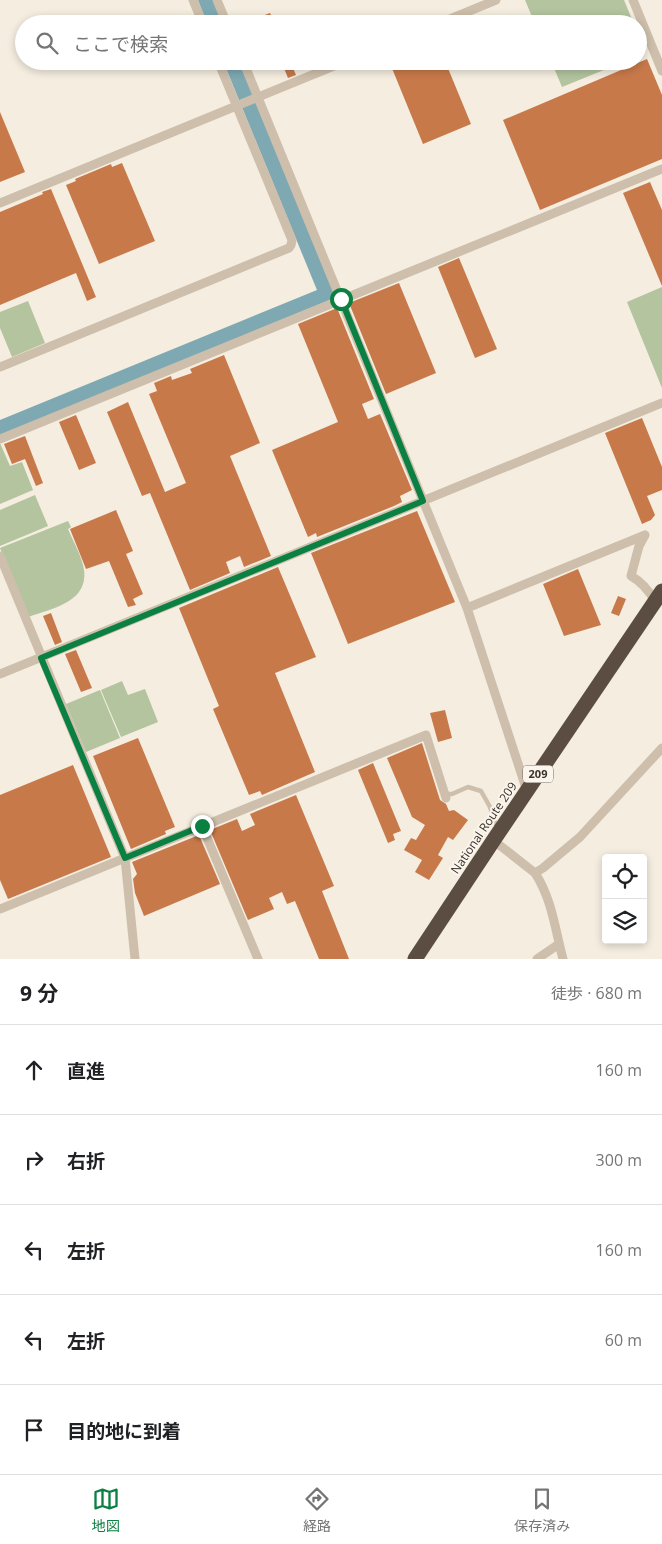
<!DOCTYPE html>
<html lang="ja">
<meta charset="utf-8">
<style>
body{margin:0;font-family:"Open Sans","Noto Sans JP",sans-serif;background:#f2f2f2;color:#202124}
.controls{position:absolute;right:15px;bottom:15px;display:grid;overflow:hidden;border-radius:5px;box-shadow:0 2px 8px #0003}
.controls button{width:45px;height:45px;display:grid;place-items:center;padding:0;border:0;border-bottom:1px solid #e0e0e0;background:#fff;color:#202124;font:25px sans-serif}
.stop{position:absolute;width:15px;height:15px;margin:-11px;border:4px solid #0b8043;border-radius:50%;background:#fff}
.stop.end{background:#0b8043;border-color:#fff;box-shadow:0 1px 5px #0008}
.list{margin:0;padding:0;list-style:none}
h2{display:flex;justify-content:space-between;align-items:center;height:65px;margin:0;padding:0 20px;font-size:21px}
h2 small{font-size:16px;font-weight:400;color:#757577}
.list li{display:grid;grid-template-columns:32px 1fr auto;gap:15px;align-items:center;box-sizing:border-box;height:90px;padding:0 20px;border-top:1px solid #e0e0e0}
.list b{display:block;font-size:19px;white-space:nowrap}
.list em{font-size:16px;font-style:normal;color:#757577}
.icon{flex:none;width:28px;height:28px;fill:none;stroke:currentColor;stroke-width:2;stroke-linecap:round;stroke-linejoin:round}
.map{position:relative;flex:none;width:662px;height:959px;overflow:hidden}
.search{position:absolute;background:#fff;box-shadow:0 2px 8px #0003;left:15px;right:15px;top:15px;height:55px;display:flex;align-items:center;gap:12px;box-sizing:border-box;padding:0 18px;border-radius:28px;color:#757577;font-size:19px}
.sheet{height:515px;background:#fff}
nav{display:flex;justify-content:space-around;align-items:center;box-sizing:border-box;height:70px;border-top:1px solid #e0e0e0;background:#fff;font-size:14px;color:#757577}
nav a{display:grid;justify-items:center;gap:2px}
nav .on{color:#0b8043}
.map>svg:first-child{display:block}
.green{fill:#b3c49f}
.water{fill:#7ea9b2}
.building{fill:#c8794a}
.lines{fill:none;stroke-linecap:round;stroke-linejoin:round}
.lane{stroke:#cdbfab;stroke-width:4.5}
.street{stroke:#cdbfab;stroke-width:9}
.highway{stroke:#5c4d42;stroke-width:15}
.route{stroke:#0b8043;stroke-width:6}
.labels{text-anchor:middle;stroke-width:4;stroke-linejoin:round;paint-order:stroke}
.shield{fill:#fbf6ed;stroke:#756d65;stroke-width:1}
.shield-label{font-size:11px;font-weight:bold;fill:#3b322b}
.street-label{font-size:12px;fill:#3b322b;stroke:#fbf6ed}
</style>
<div class="map">
<svg width="662" height="959" viewBox="0 0 662 959">
<rect width="100%" height="100%" fill="#f4ede0"/>
<path class="green" d="M525,0H624L634,24H535Z
M551,61H626L562,87Z
M662,287V388L627,302Z
M28,301L45,343L12,357L0,328V312Z
M0,443L10,466L22,462L33,490L0,504Z
M35,495L48,526L0,546V510Z
M68,521L71,527L68,529C73,541 80,553 83,565C92,601 54,608 28,617L0,548Z
M122,681L128,695L145,689L158,722L121,737L101,690Z
M100,690L120,738L86,752L66,704Z"/>
<path class="water" d="M198,0H214L224,24H207Z
M223,61H239L335,296V298L0,436V420L317,290Z"/>
<path class="building" d="M270,13L275,24H266L262,16Z
M647,59L662,95V159L540,210L503,120Z
M281,61H290L296,75L288,78Z
M389,61H445L471,124L423,144Z
M0,112L25,172L0,182Z
M122,163L155,241L99,264L66,185L76,181L75,179L111,164L112,167Z
M650,182L662,210V286L623,193Z
M51,189L96,297L87,301L76,273L0,305V212L43,194L42,192Z
M459,258L497,349L475,358L438,267Z
M399,283L436,373L386,394L349,303Z
M337,308L374,399L362,404L368,419L380,414L412,490L400,496L402,502L394,506L317,537L316,533L308,537L272,450L338,422L298,324Z
M224,355L260,443L230,456L271,556L244,567L240,556L226,562L230,573L190,590L150,493L142,496L107,412L128,402L165,492L186,483L149,394L157,391L154,383L171,376L172,380L192,373L190,369Z
M76,415L96,463L79,470L59,422Z
M642,418L662,467V490L647,496L655,515L651,520L642,524L605,433Z
M25,436L43,483L36,486L25,459L12,464L4,444Z
M116,510L133,551L126,554L143,594L133,599L136,605L128,607L109,561L86,569L70,529Z
M417,511L455,602L348,644L311,553Z
M278,567L316,657L275,673L315,772L262,795L260,791L249,795L213,709L219,706L179,608Z
M578,569L601,625L564,636L543,584Z
M618,596L626,599L619,616L611,613Z
M51,613L62,642L55,645L43,616Z
M76,650L92,688L81,692L65,654Z
M445,710L452,738L438,742L430,713Z
M138,738L175,827L165,831L166,834L131,849L93,756Z
M422,743L440,800L446,804L449,811L454,810L468,820L453,840L448,837L438,855L443,858L429,880L415,872L422,860L404,850L411,838L416,840L425,825L412,817L387,758Z
M373,763L401,831L393,834L395,840L388,843L358,770Z
M73,765L111,857L8,899L0,880V795Z
M296,795L334,886L322,891L349,959H319L295,901L287,904L282,892L269,898L274,909L248,920L210,830L237,819L242,831L255,825L250,814Z
M199,835L220,884L144,916L135,893L133,879L137,874L132,862Z"/>
<g class="lines">
<path class="lane" d="M445,794H452L468,787L481,791L490,807L497,828"/>
<path class="street" d="M193,0L203,24
M217,0L227,24
M633,0L662,71
M438,24L496,0
M243,61L467,608L527,791
M0,203L346,61
M0,367L289,248L291,245L292,240L218,61
M0,439L662,169
M645,535L639,546L631,576C642,582 649,591 655,601
M0,556L125,858L135,959
M467,608L645,535
M0,674L662,403
M202,826L258,959
M493,840L535,873L543,868L580,837L662,748
M535,873C552,899 555,929 563,959
M0,909L426,735L446,798
M537,959L559,944"/>
<path class="highway" d="M415,959L495,838L662,591"/>
</g>
<g class="lines">
<path class="route" d="M202,826L125,858L41,658L423,501L341,299"/>
</g>
<g class="labels">
<rect class="shield" x="523" y="765.5" width="30" height="17" rx="4"/>
<g class="shield-label">
<text x="538" y="778">209</text>
</g>
<g class="street-label">
<text transform="translate(484 828) rotate(-56)" y="4">National Route 209</text>
</g>
</g>
</svg>
<div class="controls">
<button><svg class="icon" aria-label="locate" viewBox="0 0 24 24"><circle cx="12" cy="12" r="6"/><path d="M12 2v4M12 18v4M2 12h4M18 12h4"/></svg></button>
<button><svg class="icon" aria-label="layers" viewBox="0 0 24 24"><path d="M12 4l9 5-9 5-9-5zM3 14l9 5 9-5"/></svg></button>
</div>
<div class="stop" style="left:341px;top:299px"></div>
<div class="stop end" style="left:202px;top:826px"></div>
<div class="search"><svg class="icon" aria-label="search" viewBox="0 0 24 24"><circle cx="10" cy="10" r="6"/><path d="M15 15l6 6"/></svg>ここで検索</div>
</div>
<section class="sheet">
<h2>9 分<small>徒歩 · 680 m</small></h2>
<ul class="list">
<li><svg class="icon" aria-label="ahead" viewBox="0 0 24 24"><path d="M12 20V5M6 11l6-6 6 6"/></svg><div><b>直進</b></div><em>160 m</em></li>
<li><svg class="icon" aria-label="right" viewBox="0 0 24 24"><path d="M7 20v-9h11M14 6l5 5-5 5"/></svg><div><b>右折</b></div><em>300 m</em></li>
<li><svg class="icon" aria-label="left" viewBox="0 0 24 24"><path d="M17 20v-9H6M10 6l-5 5 5 5"/></svg><div><b>左折</b></div><em>160 m</em></li>
<li><svg class="icon" aria-label="left" viewBox="0 0 24 24"><path d="M17 20v-9H6M10 6l-5 5 5 5"/></svg><div><b>左折</b></div><em>60 m</em></li>
<li><svg class="icon" aria-label="arrive" viewBox="0 0 24 24"><path d="M6 21V4h12l-3 4 3 4H6"/></svg><div><b>目的地に到着</b></div></li>
</ul>
</section>
<nav>
<a class="on"><svg class="icon" aria-label="map" viewBox="0 0 24 24"><path d="M3 6l6-2 6 2 6-2v14l-6 2-6-2-6 2zM9 4v14M15 6v14"/></svg>地図</a>
<a><svg class="icon" aria-label="directions" viewBox="0 0 24 24"><path d="M12 3l9 9-9 9-9-9zM9 14v-3h6M13 9l2 2-2 2"/></svg>経路</a>
<a><svg class="icon" aria-label="saved" viewBox="0 0 24 24"><path d="M7 4h10v16l-5-4-5 4z"/></svg>保存済み</a>
</nav>
